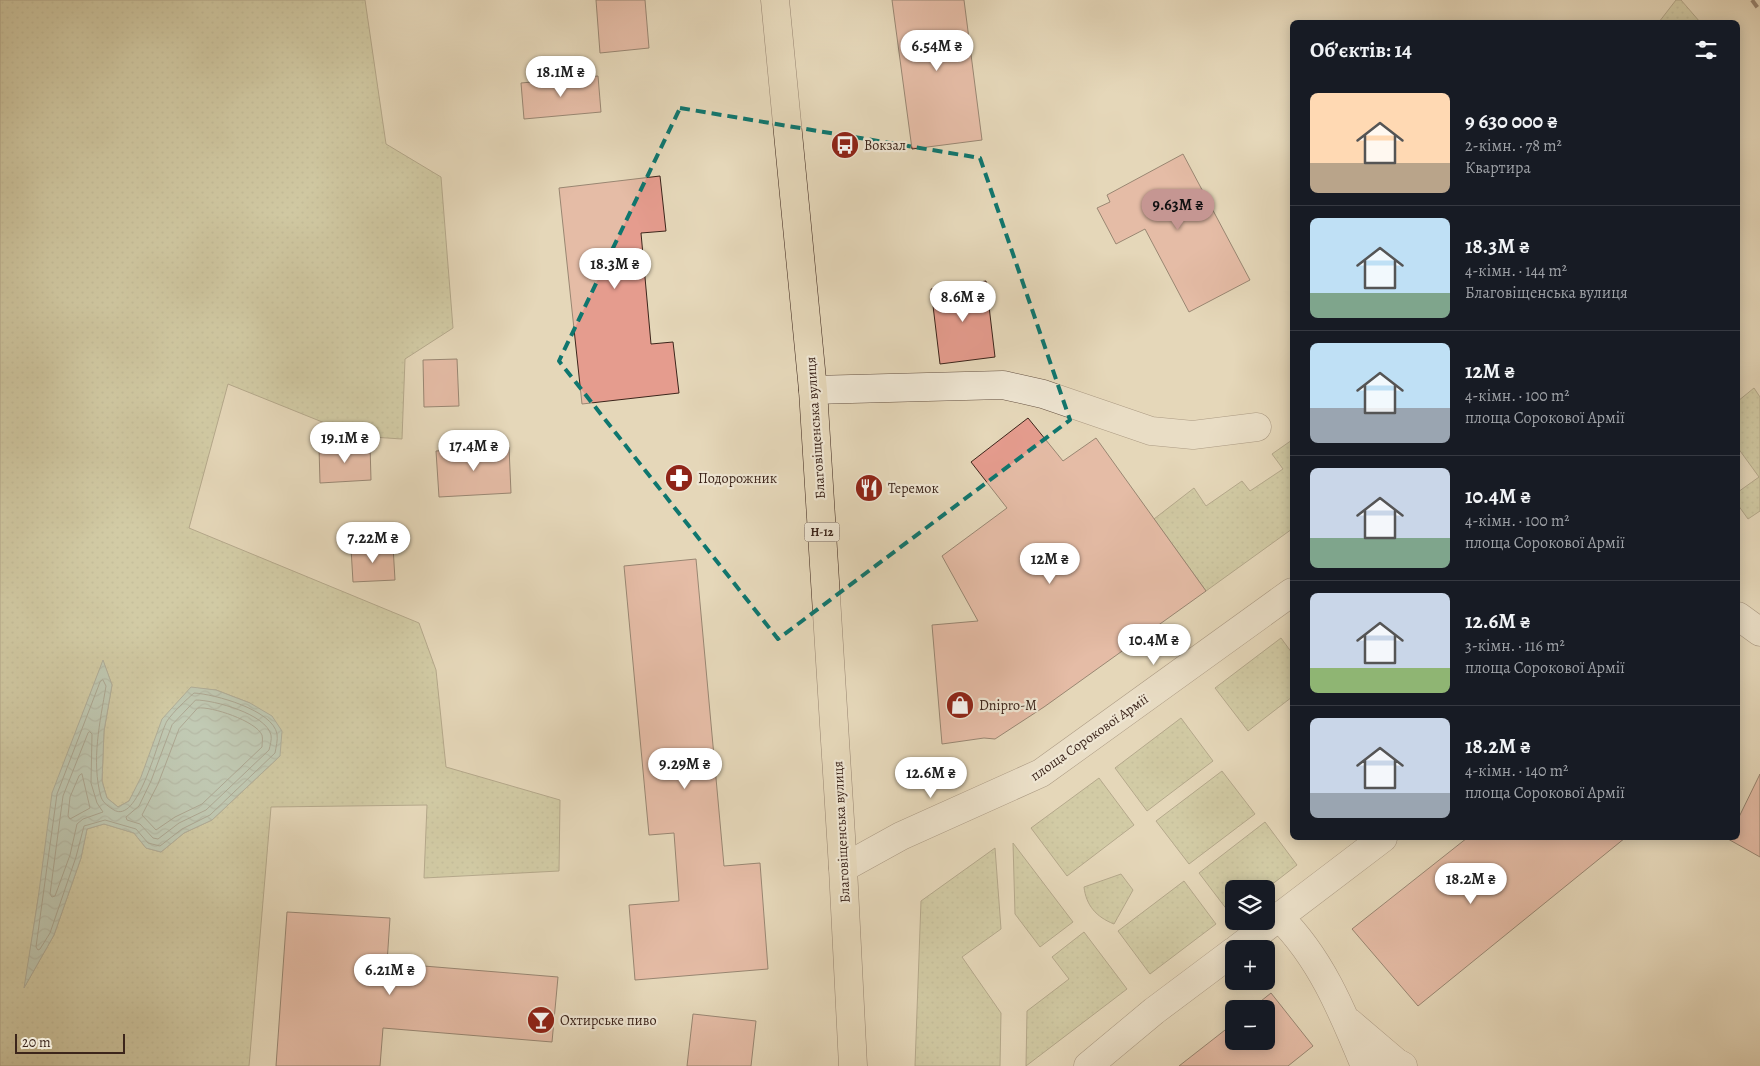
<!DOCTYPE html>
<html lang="uk">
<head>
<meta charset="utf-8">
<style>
	body { margin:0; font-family:Alegreya,serif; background:#20242c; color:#f1f3f6; height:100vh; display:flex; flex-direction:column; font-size:19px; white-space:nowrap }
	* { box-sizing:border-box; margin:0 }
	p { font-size:16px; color:#9ea1a6 }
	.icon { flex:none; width:28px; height:28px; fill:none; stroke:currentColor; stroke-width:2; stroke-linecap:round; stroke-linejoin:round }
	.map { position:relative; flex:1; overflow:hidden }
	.side { position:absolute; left:1290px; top:20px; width:450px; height:820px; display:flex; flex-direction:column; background:#171b24; border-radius:8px; box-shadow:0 2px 12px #0003 }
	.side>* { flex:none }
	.buttons { position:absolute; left:1225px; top:880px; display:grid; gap:10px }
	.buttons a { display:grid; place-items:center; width:50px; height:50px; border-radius:8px; background:#171b24; box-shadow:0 2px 12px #0003; font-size:25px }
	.scale { position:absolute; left:15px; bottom:12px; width:110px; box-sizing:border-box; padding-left:5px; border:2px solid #3c251b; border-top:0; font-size:14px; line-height:18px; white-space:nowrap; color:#3c251b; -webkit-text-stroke:4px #eee5d2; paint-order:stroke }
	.price { position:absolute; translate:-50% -42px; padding:0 11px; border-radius:18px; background:#fff; color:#222; font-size:16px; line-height:32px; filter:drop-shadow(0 1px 2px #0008) }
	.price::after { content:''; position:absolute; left:50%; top:30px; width:15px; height:11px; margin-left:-8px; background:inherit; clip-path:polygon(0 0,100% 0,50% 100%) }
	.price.on { background:#c59692; color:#111 }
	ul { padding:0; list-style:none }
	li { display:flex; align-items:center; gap:15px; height:125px; padding:0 20px }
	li+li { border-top:1px solid #363941 }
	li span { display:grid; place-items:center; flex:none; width:140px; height:100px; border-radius:8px; color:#555 }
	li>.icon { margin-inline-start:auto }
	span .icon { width:60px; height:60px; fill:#fffc; stroke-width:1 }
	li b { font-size:21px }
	h2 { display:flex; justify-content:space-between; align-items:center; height:60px; padding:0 20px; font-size:21px }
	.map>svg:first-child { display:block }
	.grass { fill:url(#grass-dots); stroke:#7b7154; fill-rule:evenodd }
	.water { fill:url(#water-waves); stroke:#727e73 }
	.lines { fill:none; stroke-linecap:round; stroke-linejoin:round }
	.shore { stroke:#697064; stroke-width:1 }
	.building { fill:#e59c8e; stroke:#3c251b }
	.minor-casing { stroke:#665242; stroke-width:29 }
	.major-casing { stroke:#3c251b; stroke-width:29 }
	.minor { stroke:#eee5d2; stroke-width:28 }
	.major { stroke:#e5d7b9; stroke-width:28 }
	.rail { stroke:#3c251b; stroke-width:4; stroke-dasharray:9 9; stroke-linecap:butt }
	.marked { fill:none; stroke:#0f766e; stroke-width:4; stroke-dasharray:10 6; stroke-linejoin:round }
	.labels { text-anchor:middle; stroke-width:4.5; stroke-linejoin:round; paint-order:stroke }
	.shield { fill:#eee5d2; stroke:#715f52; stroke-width:1 }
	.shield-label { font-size:12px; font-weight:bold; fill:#3c251b }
	.poi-label { font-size:14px; fill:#3c251b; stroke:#eee5d2; text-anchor:start }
	.street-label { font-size:14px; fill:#3c251b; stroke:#eee5d2 }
</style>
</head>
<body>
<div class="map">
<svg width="1760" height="1066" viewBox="0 0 1760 1066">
	<defs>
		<pattern id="grass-dots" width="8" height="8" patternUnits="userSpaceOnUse" patternTransform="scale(1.25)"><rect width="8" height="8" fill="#babd8c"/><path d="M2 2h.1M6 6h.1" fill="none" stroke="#a1a278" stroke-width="1.8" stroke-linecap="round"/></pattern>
		<pattern id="water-waves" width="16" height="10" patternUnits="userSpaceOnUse" patternTransform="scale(1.25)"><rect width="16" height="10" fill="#96baae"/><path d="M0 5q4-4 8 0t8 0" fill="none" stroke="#7c978d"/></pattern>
	</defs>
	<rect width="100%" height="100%" fill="#e5d7b9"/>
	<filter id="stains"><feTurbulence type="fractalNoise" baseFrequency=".004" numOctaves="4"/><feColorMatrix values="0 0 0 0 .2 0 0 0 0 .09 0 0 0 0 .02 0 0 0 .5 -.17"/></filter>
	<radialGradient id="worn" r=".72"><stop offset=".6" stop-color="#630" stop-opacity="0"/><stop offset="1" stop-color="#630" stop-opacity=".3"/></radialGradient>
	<path class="grass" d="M0 0H365L386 144 441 177 453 328 405 359 402 439 357 436 228 384 189 528 419 623 436 670 446 767 560 800 559 871 424 878 427 805 271 807 249 1066H0ZM103 661 112 685 104 731 102 781 107 798 118 807 129 801 191 688 216 690 250 703 280 756 212 820 184 833 161 852 146 848 134 833 104 824 87 829 81 858 54 935 25 986 38 899 77 729Z
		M1676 0H1681L1700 22H1659Z
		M1754 388 1760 397V511L1748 519 1738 505V492L1759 477 1738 448V401Z
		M1292 440V529L1206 591 1154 519 1194 488 1206 506 1242 481 1250 491 1283 469 1272 454Z
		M1281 638 1292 653V697L1248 731 1215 688Z
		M1181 718 1213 761 1147 811 1115 768Z
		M1222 771 1255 814 1189 864 1156 821Z
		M1099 778 1134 825 1067 876 1031 828Z
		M1265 822 1297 865 1266 889H1234V913L1231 915 1199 873Z
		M1013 843 1073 922 1040 947 1015 914Z
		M995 848 1001 929 962 957 1001 1013 1000 1066H915L921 901Z
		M1121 874 1133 890 1114 924C1096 917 1086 905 1084 887Z
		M1184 881 1216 924 1150 974 1118 931Z
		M1084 932 1127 989 1026 1066 1027 1011 1069 979 1052 957Z"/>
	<path class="water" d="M103 660 112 685 104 731 102 781 107 798 118 807 129 801 141 777 162 719 191 687 216 690 250 703 272 716 282 731 280 756 212 820 184 833 161 852 146 848 134 833 104 824 87 829 81 858 54 935 24 988 38 899 52 793Z"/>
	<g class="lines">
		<path class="shore" d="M103 680 106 686C100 722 91 761 101 797 103 803 109 807 114 810 139 825 159 734 167 721 174 711 185 701 194 693 214 694 273 710 277 734 278 740 276 747 275 753L210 815 182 829 160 846 148 843 136 829 105 820 84 826 76 857 50 933 40 949 38 950 36 947 57 794 100 682Z
			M196 700C214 700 266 714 271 735 272 739 270 746 269 750L206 810 179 823 158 839 153 838 140 824 127 820 126 817 139 806 151 781 172 725Z
			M198 708C211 706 256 721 262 735 263 739 262 743 262 747L202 804 175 817 156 830 142 815 158 784 179 729Z
			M90 732 92 734 91 783 97 803 103 812 83 819 77 824 70 855 55 896 52 897 50 894 63 796 88 733Z
			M82 774 90 808 70 819 68 816 70 797 79 776Z"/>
	</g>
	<path class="building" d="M596 0H645L649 48 600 53Z
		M892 0H964L982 140 912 149Z
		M598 76 601 112 524 119 521 83Z
		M1183 154 1250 280 1189 312 1145 229 1116 244 1097 208 1110 202 1107 195Z
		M660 176 666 231 641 233 651 344 673 342 679 393 582 404 559 188Z
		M986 281 995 357 940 364 931 289Z
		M457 359 459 406 424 407 423 360Z
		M1028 418 1063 461 1096 438 1206 591 1044 707 995 739 984 738 942 744 932 625 978 621 942 556 1007 508 971 462Z
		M370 445 371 480 320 483 319 447Z
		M509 447 511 493 439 497 436 451Z
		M393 546 395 580 353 582 351 548Z
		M696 559 724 866 760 863 768 969 635 980 629 905 679 901 674 833 649 835 624 566Z
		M1760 774V857L1728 839 1738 838V819Z
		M1467 838H1625L1418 1006 1352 929Z
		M287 912 390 918 387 963 558 977 552 1042 383 1028 380 1066H276Z
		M1271 993 1313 1046 1288 1066H1179L1234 1023V1041H1266V1009H1251Z
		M693 1014 756 1021 751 1066H687Z"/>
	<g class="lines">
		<defs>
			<path id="minor" d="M813 390 1003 385 1043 394 1151 431 1193 435 1257 427
				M1738 616 1760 632
				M843 868 901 836 1041 773 1292 592
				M1279 917C1321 958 1343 1013 1365 1066
				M1237 949 1383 838
				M1349 1022 1396 1062 1403 1066
				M1088 1066 1154 1011 1234 951"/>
			<path id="major" d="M775 0 813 390 843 868 853 1066"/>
		</defs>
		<use href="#minor" class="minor-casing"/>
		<use href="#major" class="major-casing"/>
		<use href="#minor" class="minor"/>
		<use href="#major" class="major"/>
		<path class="rail" d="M1752 0 1760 11"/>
	</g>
	<path d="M0 0H1760V1066H0ZM680 108 980 158 1070 420 778 639 559 361Z" fill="#e5d7b9" fill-opacity=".55" fill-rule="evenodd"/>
	<path class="marked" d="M680 108 980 158 1070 420 778 639 559 361Z"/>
	<defs>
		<symbol id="bus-disc" viewBox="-11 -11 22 22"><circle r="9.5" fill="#8f2418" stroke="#eee5d2"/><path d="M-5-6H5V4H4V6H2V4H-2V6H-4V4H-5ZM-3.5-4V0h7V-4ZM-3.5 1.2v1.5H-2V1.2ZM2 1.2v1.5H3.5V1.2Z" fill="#fff"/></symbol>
		<symbol id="pharmacy-disc" viewBox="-11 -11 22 22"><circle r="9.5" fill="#8f2418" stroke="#eee5d2"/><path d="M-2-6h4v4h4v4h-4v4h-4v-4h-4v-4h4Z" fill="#fff"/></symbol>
		<symbol id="restaurant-disc" viewBox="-11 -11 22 22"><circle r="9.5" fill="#8f2418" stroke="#eee5d2"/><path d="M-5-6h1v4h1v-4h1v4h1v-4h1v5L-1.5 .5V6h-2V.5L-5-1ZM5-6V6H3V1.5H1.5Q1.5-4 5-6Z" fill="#fff"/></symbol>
		<symbol id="shop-disc" viewBox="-11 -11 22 22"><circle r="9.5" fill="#8f2418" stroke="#eee5d2"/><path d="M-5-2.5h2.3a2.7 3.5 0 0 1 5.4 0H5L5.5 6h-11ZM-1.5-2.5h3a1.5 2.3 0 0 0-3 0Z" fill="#fff"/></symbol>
		<symbol id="bar-disc" viewBox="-11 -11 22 22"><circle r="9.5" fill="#8f2418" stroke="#eee5d2"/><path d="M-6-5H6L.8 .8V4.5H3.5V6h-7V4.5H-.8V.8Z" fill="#fff"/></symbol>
	</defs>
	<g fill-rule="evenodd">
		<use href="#bus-disc" x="829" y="129" width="32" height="32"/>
		<use href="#pharmacy-disc" x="663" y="462" width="32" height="32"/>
		<use href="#restaurant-disc" x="853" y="472" width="32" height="32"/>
		<use href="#shop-disc" x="944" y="689" width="32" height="32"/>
		<use href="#bar-disc" x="525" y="1004" width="32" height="32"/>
	</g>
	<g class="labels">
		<rect class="shield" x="804.5" y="522.5" width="35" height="19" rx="4"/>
		<g class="shield-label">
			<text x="822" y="536">Н-12</text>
		</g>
		<g class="poi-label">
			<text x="864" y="150">Вокзал</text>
			<text x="698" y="483">Подорожник</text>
			<text x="888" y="493">Теремок</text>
			<text x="979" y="710">Dnipro-M</text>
			<text x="560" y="1025">Охтирське пиво</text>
		</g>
		<g class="street-label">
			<text transform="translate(815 428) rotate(-94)" y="5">Благовіщенська вулиця</text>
			<text transform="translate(1089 737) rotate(-35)" y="5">площа Сорокової Армії</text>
			<text transform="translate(841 832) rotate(-93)" y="5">Благовіщенська вулиця</text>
		</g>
	</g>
	<rect width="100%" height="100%" filter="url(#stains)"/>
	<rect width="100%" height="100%" fill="url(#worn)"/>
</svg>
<div class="buttons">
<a><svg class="icon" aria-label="layers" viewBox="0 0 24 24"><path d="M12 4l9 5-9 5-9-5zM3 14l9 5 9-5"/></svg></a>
<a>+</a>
<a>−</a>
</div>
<div class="scale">20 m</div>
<b class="price" style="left:937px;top:72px">6.54M ₴</b>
<b class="price" style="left:561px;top:98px">18.1M ₴</b>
<b class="price on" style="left:1178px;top:231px">9.63M ₴</b>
<b class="price" style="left:615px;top:290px">18.3M ₴</b>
<b class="price" style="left:963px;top:323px">8.6M ₴</b>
<b class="price" style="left:345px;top:464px">19.1M ₴</b>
<b class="price" style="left:474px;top:472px">17.4M ₴</b>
<b class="price" style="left:373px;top:564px">7.22M ₴</b>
<b class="price" style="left:1050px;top:585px">12M ₴</b>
<b class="price" style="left:1154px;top:666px">10.4M ₴</b>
<b class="price" style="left:685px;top:790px">9.29M ₴</b>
<b class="price" style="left:931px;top:799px">12.6M ₴</b>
<b class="price" style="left:1471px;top:905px">18.2M ₴</b>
<b class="price" style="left:390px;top:996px">6.21M ₴</b>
<section class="side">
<h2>Об’єктів: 14<svg class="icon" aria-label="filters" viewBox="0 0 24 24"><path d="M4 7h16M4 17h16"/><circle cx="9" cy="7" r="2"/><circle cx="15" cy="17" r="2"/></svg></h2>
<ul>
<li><span style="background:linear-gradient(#ffd9b3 70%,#b9a48a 0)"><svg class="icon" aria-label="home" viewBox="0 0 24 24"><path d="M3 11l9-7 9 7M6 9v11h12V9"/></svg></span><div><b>9 630 000 ₴</b><p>2-кімн. · 78 m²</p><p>Квартира</p></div></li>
<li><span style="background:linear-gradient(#bfe0f5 75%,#7fa58c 0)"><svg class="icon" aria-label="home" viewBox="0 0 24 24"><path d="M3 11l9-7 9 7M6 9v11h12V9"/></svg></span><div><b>18.3M ₴</b><p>4-кімн. · 144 m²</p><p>Благовіщенська вулиця</p></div></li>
<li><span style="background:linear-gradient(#bfe0f5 65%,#9aa5b1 0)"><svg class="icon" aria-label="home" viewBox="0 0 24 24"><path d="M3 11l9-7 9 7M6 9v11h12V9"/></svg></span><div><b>12M ₴</b><p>4-кімн. · 100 m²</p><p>площа Сорокової Армії</p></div></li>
<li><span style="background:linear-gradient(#c9d6e8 70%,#7fa58c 0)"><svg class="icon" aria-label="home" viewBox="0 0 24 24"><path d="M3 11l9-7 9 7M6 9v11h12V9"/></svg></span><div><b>10.4M ₴</b><p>4-кімн. · 100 m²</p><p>площа Сорокової Армії</p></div></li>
<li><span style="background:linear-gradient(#c9d6e8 75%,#8fb573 0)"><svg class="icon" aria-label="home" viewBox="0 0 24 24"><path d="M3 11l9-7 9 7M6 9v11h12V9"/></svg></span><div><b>12.6M ₴</b><p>3-кімн. · 116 m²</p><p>площа Сорокової Армії</p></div></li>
<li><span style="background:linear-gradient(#c9d6e8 75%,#9aa5b1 0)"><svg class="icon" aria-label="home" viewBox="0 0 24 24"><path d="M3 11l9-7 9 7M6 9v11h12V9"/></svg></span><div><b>18.2M ₴</b><p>4-кімн. · 140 m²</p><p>площа Сорокової Армії</p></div></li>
</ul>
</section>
</div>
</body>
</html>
